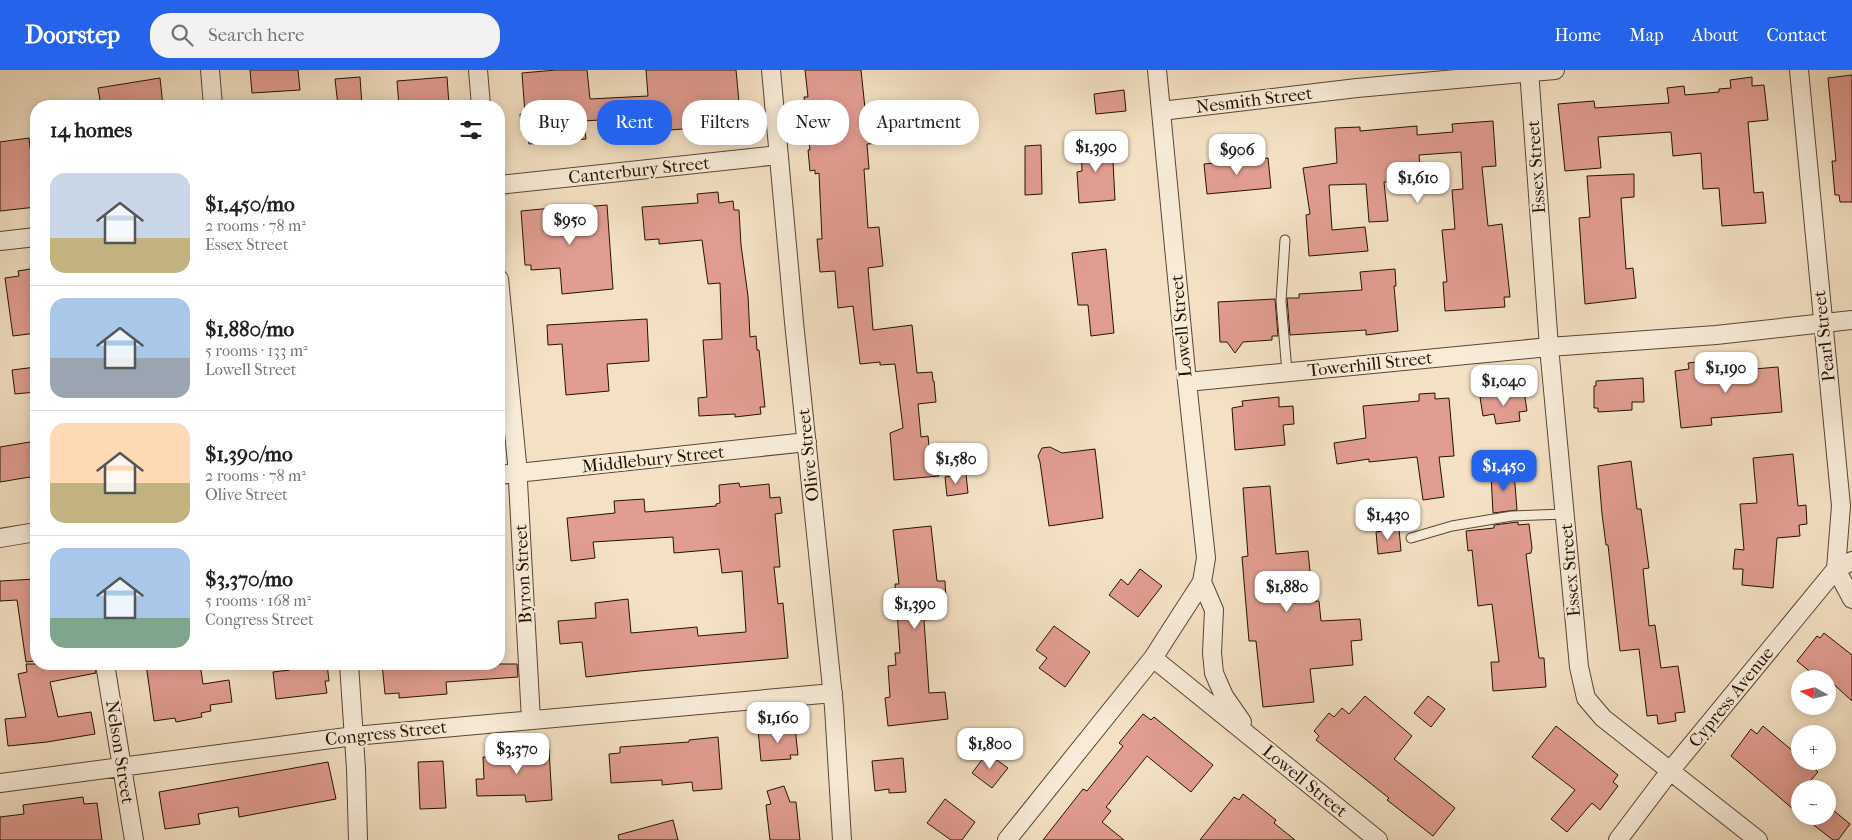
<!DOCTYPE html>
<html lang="en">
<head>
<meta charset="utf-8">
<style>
	body { margin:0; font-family:"IM FELL French Canon",serif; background:#f2f2f2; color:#202124; height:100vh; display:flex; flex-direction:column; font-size:19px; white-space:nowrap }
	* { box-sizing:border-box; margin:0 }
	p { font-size:16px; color:#757577 }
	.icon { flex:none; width:28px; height:28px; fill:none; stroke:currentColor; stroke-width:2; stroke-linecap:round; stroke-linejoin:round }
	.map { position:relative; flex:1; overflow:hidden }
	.drawer { position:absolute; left:30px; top:30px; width:475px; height:570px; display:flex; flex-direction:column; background:#fff; border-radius:20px; box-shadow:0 2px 12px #0003 }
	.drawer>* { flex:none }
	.guide { position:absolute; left:520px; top:30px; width:475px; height:45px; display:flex; gap:10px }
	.needle { width:32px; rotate:278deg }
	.tools { position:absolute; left:1791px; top:600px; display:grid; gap:10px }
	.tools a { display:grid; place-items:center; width:45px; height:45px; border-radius:50%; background:#fff; box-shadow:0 2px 12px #0003; font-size:25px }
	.price { position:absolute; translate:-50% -42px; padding:0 11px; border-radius:10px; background:#fff; color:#222; font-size:16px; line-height:32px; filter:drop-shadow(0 1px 2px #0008) }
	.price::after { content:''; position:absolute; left:50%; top:30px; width:15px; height:11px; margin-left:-8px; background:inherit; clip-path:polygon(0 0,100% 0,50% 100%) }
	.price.current { background:#2563eb; color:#fff }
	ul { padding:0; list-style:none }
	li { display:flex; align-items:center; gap:15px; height:125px; padding:0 20px }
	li+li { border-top:1px solid #e0e0e0 }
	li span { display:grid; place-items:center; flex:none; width:140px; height:100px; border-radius:15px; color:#555 }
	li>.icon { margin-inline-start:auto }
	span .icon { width:60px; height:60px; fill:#fffc; stroke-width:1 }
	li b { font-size:21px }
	h2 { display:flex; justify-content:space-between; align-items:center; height:60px; padding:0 20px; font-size:21px }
	.tag { padding:0 18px; border-radius:20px; background:#fff; box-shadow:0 2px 12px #0003; font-size:18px; line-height:45px }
	.tag.current { background:#2563eb; color:#fff }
	header { display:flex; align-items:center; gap:30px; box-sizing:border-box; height:70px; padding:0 25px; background:#2563eb; color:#fff }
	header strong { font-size:24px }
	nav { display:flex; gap:28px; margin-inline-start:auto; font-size:18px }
	.search { width:350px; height:45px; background:#f2f2f2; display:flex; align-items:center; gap:12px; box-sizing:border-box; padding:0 18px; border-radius:20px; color:#757577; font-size:19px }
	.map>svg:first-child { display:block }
	.building { fill:#e19d91; stroke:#241204 }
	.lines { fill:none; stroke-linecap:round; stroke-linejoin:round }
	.lane-casing { stroke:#584634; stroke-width:11 }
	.street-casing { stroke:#584634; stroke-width:20 }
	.lane { stroke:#f8ecd9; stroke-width:9 }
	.street { stroke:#f8ecd9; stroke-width:18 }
	.labels { text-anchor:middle; stroke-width:4.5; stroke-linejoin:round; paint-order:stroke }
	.street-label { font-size:18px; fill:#241204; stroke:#f8ecd9 }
</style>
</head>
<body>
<header>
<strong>Doorstep</strong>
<div class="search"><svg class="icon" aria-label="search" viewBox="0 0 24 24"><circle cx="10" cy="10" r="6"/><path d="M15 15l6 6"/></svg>Search here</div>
<nav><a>Home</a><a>Map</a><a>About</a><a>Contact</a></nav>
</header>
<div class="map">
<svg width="1852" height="770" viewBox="0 0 1852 770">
	<rect width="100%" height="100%" fill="#f4e1c4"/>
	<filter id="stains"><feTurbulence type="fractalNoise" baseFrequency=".004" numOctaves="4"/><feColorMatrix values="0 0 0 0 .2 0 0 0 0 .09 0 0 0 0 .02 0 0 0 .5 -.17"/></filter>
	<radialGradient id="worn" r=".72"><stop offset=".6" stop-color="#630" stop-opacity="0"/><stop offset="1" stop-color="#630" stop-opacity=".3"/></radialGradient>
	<path class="building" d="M250 0H298L300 20 252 23Z
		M556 0H587L590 29 648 26 646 0H736L740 43 733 44 734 55 632 63 631 48 584 51 586 69 529 74 528 62 522 63 520 44H525L522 3Z
		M805 0H861L866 48 904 46 905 72 867 74 869 99H864L868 158 879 157 883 196 868 198 873 260 912 255 917 303 932 302 933 311H934L936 332 918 334 921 367 928 366 929 376 936 375 939 406 894 410 890 363 903 358 895 294 880 295V292L860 294 853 236 838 238 835 201 820 202 817 169H822L819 103 815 104V100L810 101 808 80H810L804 27H808Z
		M1852 5V132H1840L1839 125H1835L1832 91H1836L1828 8Z
		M360 7 362 36H338L335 9Z
		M447 7 449 35 399 36 397 11Z
		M1752 7V16L1764 15 1768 50 1748 52 1754 123 1763 122 1766 153 1722 156 1719 118 1703 119 1701 83 1673 86 1671 62 1598 67 1601 98 1565 101 1558 34 1594 31 1595 38 1669 33 1667 18 1684 16 1685 25 1719 22V19L1731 18 1730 10Z
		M160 8 163 36H101L98 18Z
		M1124 20 1126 41 1096 44 1094 24Z
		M1493 51 1496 96 1482 97 1488 156 1502 154 1510 227H1504L1505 237 1445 241 1443 212H1447L1442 160 1455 159 1452 120 1463 119 1461 82 1419 85 1421 110 1384 112 1388 151 1369 152 1366 114 1329 115 1332 160 1365 157 1368 181 1309 186 1306 145 1310 144 1303 98 1337 93 1335 58 1360 57V61L1417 56V65L1453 62 1452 54Z
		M29 68 36 125V137L0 141V72Z
		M1112 72 1115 130 1079 133 1077 102 1082 101 1081 74Z
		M1041 75 1042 124 1025 125V76Z
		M1268 88 1271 118 1207 124 1204 94Z
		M1634 104V127L1621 128 1626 199 1633 198 1636 228 1585 234 1579 148 1590 147 1587 106Z
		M718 122 719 133 733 131 734 140H739L741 175 748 226 750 267 756 266 757 280H759L765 337H760L761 344 735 347V344L699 346 698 328 707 327 703 270 722 269 720 213 708 214 702 170 659 174V169L645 170 642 137 698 133 697 124Z
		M607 135 613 219 562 224 560 198 531 200V195H525L521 141 573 136V138Z
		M1106 179 1114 263 1091 266 1088 235H1078L1072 183Z
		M36 198V263L13 266 5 208 19 206 18 201Z
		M1395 199 1396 216H1394L1398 261 1366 265V260L1290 265 1287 228H1299V224L1362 220 1360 202Z
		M1275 229 1278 266H1272V270L1243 272 1235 283 1227 272H1220L1218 232Z
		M647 249 649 291 607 294 609 321 566 325 562 274 548 275 547 255Z
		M1705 291 1706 303 1778 297 1782 342 1711 348 1712 355 1681 358 1675 301 1689 299 1688 293Z
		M36 297V322L15 324 12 300Z
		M1643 308 1644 332H1632V340L1598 342V338H1594V316H1596V311Z
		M1524 321 1527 341 1519 342 1520 351 1496 354 1494 344 1483 346 1480 327Z
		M1435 323V329L1449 328 1454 386 1439 387 1444 427 1423 430 1417 387 1369 392V389L1337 394 1334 373 1366 368 1363 336 1419 331V324Z
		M1279 327V337L1293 336 1294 354 1283 355 1285 375 1235 380 1232 338 1243 336 1242 331Z
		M36 371V406L0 412V377Z
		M1050 377 1062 383 1095 379 1103 448 1049 456 1040 392 1038 386 1042 378Z
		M1793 384 1798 436 1806 435 1807 454 1799 455 1800 466 1777 468 1773 518 1742 515 1743 499H1733L1735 479 1744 480 1740 434 1757 433 1753 388Z
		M1631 391 1637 439H1641L1649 498 1643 499 1649 556 1655 555 1661 598 1678 596 1685 642 1675 643 1676 651 1658 654 1657 645 1647 646 1639 579 1620 581 1608 475H1606L1602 444 1598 396Z
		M1514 402 1517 440 1493 443 1491 404Z
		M966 404 968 423 947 426 945 407Z
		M739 413 740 417 769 414 770 428 780 427 782 443 775 444 780 497H774L778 534 783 533 788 588 639 601 586 607 582 572 560 574 558 551 596 548 595 533 628 529 631 563 697 557 698 566 746 562 742 501 722 503 719 479 674 483 673 467 593 472 595 488 571 491 567 448 615 443 614 431 644 429 645 442 716 436V434L720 433 719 415Z
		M1270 416 1276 484 1308 481 1313 531H1319L1321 551 1360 549 1362 570 1351 571 1353 595 1310 599 1314 632 1263 637 1256 571H1249L1242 487 1248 486 1243 418Z
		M1518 452V455L1529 454 1532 478 1531 483 1526 484 1539 588H1544L1546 617 1493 621 1491 592H1499L1492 534 1478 536 1472 480 1468 481 1466 461 1494 458V455Z
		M931 456 937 511H945L946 531 938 532 939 549 924 550 929 623 945 622 948 649 888 656 885 628 890 627 888 596 896 595 895 583H900L895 514H899L893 460Z
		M1399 459 1401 481 1378 484 1376 462Z
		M1140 499 1162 516 1138 547 1109 525 1121 509 1128 515Z
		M36 509V591L26 592 17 530 0 531V511Z
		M1054 556 1090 582 1065 617 1039 598 1047 588 1036 580Z
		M1824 563 1852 585V631L1828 609H1819L1797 591 1817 566 1820 568Z
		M26 594H95L96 603 50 612 58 647 91 642 95 664 47 672 8 676 5 649 26 647 18 604 27 602Z
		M146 594H200L203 614 229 610 232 632 210 635 211 641 201 643 202 647 176 652 175 648 154 651Z
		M289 594H327L329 611H325L327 623 276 629 273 602 290 600Z
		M382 594H517L518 607 446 612 447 624 399 628V623L385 624Z
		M1365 626 1412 666 1394 689 1455 738 1433 766 1387 730 1389 728 1316 670 1319 666 1314 661 1329 643 1334 647 1342 638 1349 644Z
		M1428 626 1445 639 1431 657 1414 643Z
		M1143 644 1151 650 1154 647 1213 695 1191 722 1147 686 1106 737 1111 741 1102 752 1124 770H1043L1083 719 1087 721 1123 676 1119 673Z
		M1556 656 1618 705 1613 712 1618 716 1600 740 1592 733 1567 762 1551 749 1575 720 1532 687Z
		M1763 656 1800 687V691H1806L1818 702 1804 718 1805 719H1800V745L1731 686 1751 659 1757 664Z
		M795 657 798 685H790L791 689 761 691 758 660Z
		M718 667 722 719 693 721 692 712 662 715V710L611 713 609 684 620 683V677L689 672V670Z
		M549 679 552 730 526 732 525 725 477 726 476 709H484L483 687H492V682Z
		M987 683 1008 698 992 718 972 703Z
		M903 688 906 722 889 723V719L875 721 872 691Z
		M443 691 446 738 420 739 418 692Z
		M328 692 336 729 239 747 238 737 198 744 200 754 165 759 159 722Z
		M784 716 790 732H796L800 770H770L766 735 771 734 767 721Z
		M1243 724 1276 750 1274 753 1295 770H1200L1234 727 1239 730Z
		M83 727 84 734 97 733 102 770H0V747L24 744 23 735Z
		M945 729 975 752 962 770H951L927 753Z
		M1828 736 1850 754 1838 770H1833L1802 746H1828Z
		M673 750 678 770H619L618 765Z"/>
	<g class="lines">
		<defs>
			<path id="lane" d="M1285 170 1281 231 1287 302
				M1411 468 1452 456 1512 446 1564 444"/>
			<path id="street" d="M210 0 213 36
				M478 0 481 36
				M771 0 794 252 834 637 842 770
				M1157 0 1187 312 1206 488 1202 512 1153 588 1378 770
				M1529 0 1549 277 1579 597 1586 628 1603 648 1758 770
				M1799 0 1841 436 1836 499 1852 529
				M1161 41 1357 18 1555 0
				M499 115 779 85
				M0 171 36 167
				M499 209 517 393 531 650
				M1187 312 1549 277 1716 265 1852 250
				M499 405 807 372
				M0 468 36 462
				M1202 512 1214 540 1212 583 1214 603 1224 626 1242 652
				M105 594 134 770
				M349 594 356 699 358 770
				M0 713 354 666 833 623
				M1007 770 1153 588
				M1618 770 1670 701 1836 499 1852 491"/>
		</defs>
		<use href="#lane" class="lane-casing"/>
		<use href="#street" class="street-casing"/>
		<use href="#lane" class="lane"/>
		<use href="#street" class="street"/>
	</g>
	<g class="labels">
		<g class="street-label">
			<text transform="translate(1254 30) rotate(-7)" y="6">Nesmith Street</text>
			<text transform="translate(1536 97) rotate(-94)" y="6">Essex Street</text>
			<text transform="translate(639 100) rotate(-6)" y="6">Canterbury Street</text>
			<text transform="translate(1181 256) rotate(-95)" y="6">Lowell Street</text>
			<text transform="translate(1824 266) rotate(-96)" y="6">Pearl Street</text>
			<text transform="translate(1370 294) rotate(-6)" y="6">Towerhill Street</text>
			<text transform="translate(808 385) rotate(-96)" y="6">Olive Street</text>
			<text transform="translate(653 389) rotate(-6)" y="6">Middlebury Street</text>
			<text transform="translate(1570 500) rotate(-95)" y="6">Essex Street</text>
			<text transform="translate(523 504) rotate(-93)" y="6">Byron Street</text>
			<text transform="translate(1731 627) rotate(-51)" y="6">Cypress Avenue</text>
			<text transform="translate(386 663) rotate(-6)" y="6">Congress Street</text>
			<text transform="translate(120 682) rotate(81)" y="6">Nelson Street</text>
			<text transform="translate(1305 711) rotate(39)" y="6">Lowell Street</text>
		</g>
	</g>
	<rect width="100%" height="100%" filter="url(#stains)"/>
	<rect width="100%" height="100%" fill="url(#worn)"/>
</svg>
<div class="tools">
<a><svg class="needle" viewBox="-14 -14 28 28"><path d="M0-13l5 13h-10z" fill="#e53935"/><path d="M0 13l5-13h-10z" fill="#757577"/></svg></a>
<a>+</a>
<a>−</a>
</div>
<b class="price" style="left:1096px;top:103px">$1,390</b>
<b class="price" style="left:1237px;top:106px">$906</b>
<b class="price" style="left:1418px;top:134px">$1,610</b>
<b class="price" style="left:570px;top:176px">$950</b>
<b class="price" style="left:1726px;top:324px">$1,190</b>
<b class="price" style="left:1504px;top:337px">$1,040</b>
<b class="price" style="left:956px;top:415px">$1,580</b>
<b class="price current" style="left:1504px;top:422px">$1,450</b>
<b class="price" style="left:1388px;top:471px">$1,430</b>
<b class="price" style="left:1287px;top:543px">$1,880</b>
<b class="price" style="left:915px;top:560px">$1,390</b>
<b class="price" style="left:778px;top:674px">$1,160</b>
<b class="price" style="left:990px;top:700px">$1,800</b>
<b class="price" style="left:517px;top:705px">$3,370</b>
<div class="guide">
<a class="tag">Buy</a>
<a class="tag current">Rent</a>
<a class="tag">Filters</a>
<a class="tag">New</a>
<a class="tag">Apartment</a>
</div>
<section class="drawer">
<h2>14 homes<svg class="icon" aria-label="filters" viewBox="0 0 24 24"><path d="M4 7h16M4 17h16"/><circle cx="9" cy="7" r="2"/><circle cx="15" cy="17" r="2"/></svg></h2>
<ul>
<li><span style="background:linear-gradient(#c9d6e8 65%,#c2b280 0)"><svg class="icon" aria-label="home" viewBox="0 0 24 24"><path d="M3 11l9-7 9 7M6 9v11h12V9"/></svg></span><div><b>$1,450/mo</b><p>2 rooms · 78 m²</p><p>Essex Street</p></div></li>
<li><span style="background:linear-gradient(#a9c7e8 60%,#9aa5b1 0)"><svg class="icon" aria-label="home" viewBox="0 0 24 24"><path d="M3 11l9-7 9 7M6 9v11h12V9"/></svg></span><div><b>$1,880/mo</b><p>5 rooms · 133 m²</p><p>Lowell Street</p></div></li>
<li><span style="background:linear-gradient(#ffd9b3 60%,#c2b280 0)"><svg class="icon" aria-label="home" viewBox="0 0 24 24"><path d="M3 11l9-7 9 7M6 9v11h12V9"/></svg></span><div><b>$1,390/mo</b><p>2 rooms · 78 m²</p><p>Olive Street</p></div></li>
<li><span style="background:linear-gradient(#a9c7e8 70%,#7fa58c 0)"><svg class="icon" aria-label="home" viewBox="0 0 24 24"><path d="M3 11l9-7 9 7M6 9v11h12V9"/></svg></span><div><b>$3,370/mo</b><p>5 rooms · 168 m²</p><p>Congress Street</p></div></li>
</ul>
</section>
</div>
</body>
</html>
